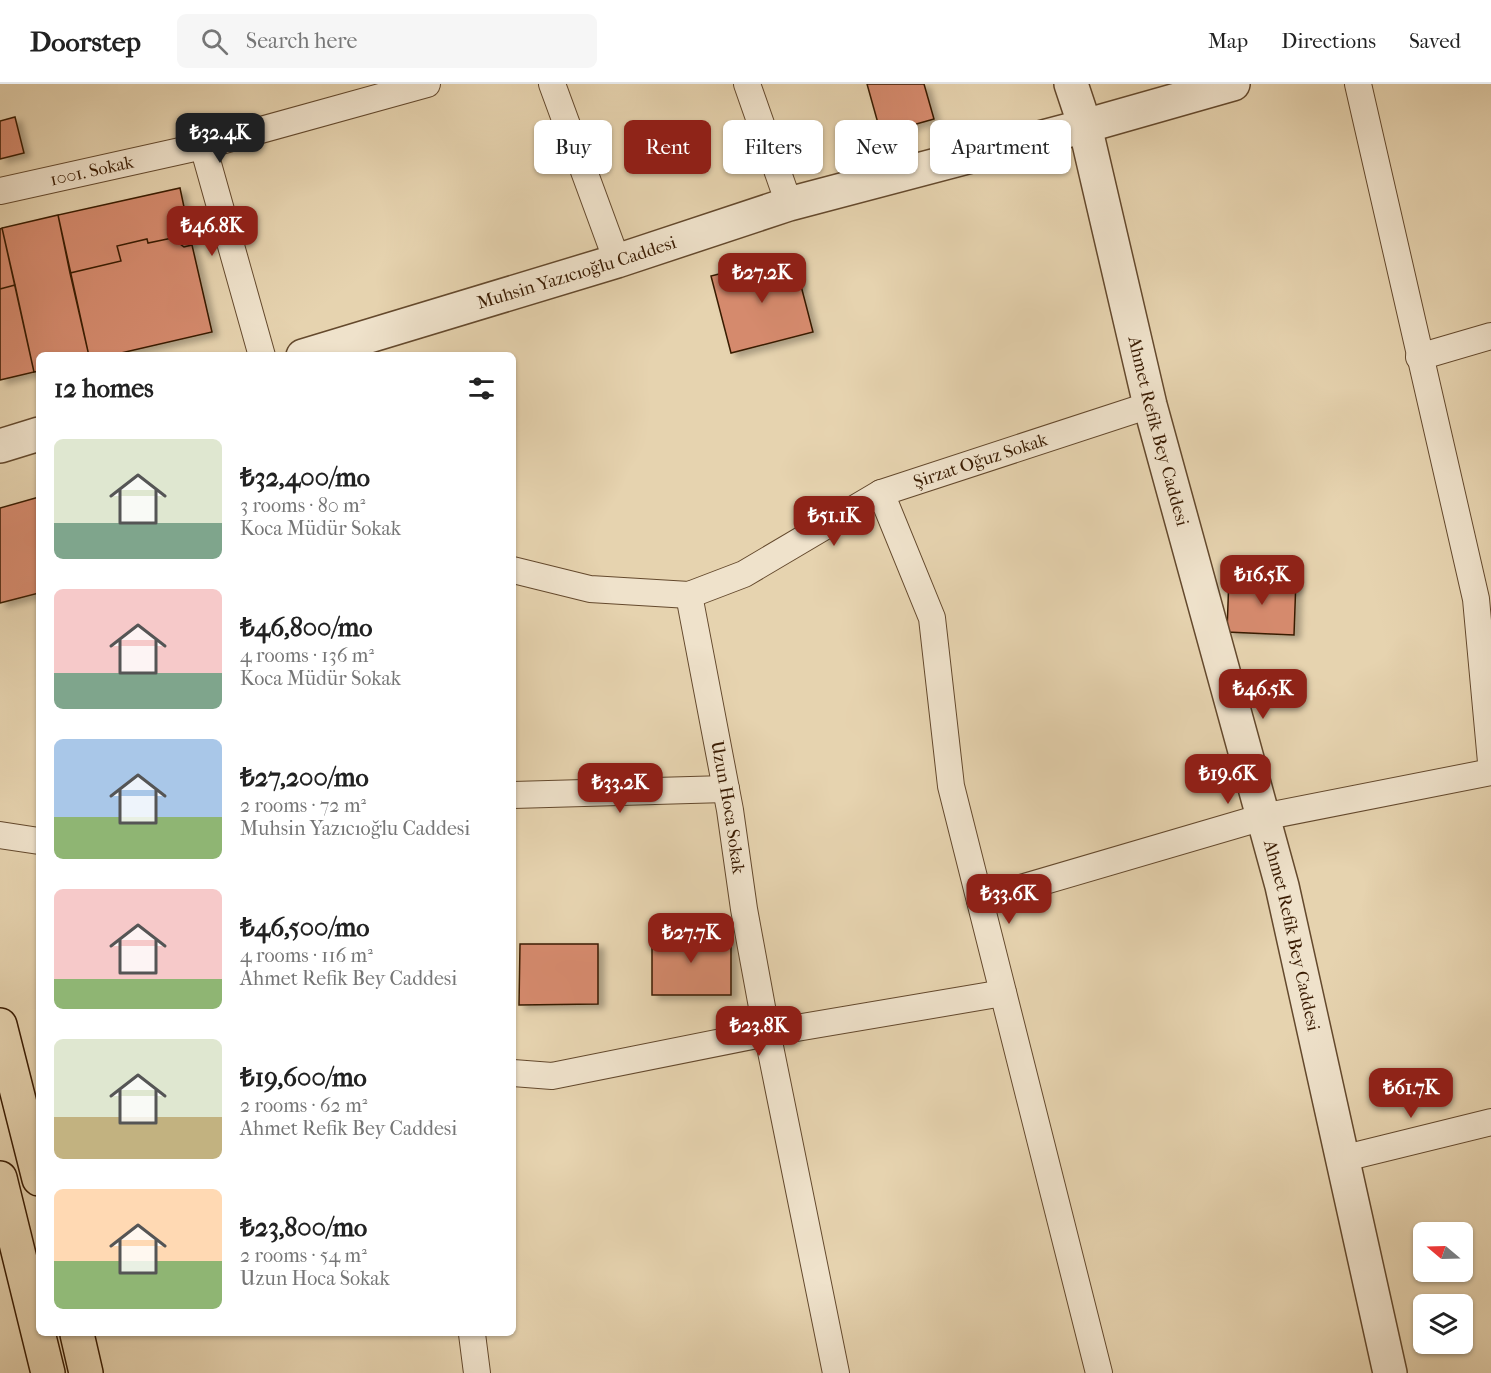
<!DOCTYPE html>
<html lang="en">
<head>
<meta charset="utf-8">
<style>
	body { margin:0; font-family:"IM FELL French Canon",serif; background:#f6f6f6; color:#222; height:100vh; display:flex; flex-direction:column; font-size:22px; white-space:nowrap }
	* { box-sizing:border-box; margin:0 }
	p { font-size:20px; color:#767676 }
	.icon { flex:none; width:33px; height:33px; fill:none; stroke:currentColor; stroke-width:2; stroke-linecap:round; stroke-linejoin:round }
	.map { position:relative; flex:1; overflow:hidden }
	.sheet { position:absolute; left:36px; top:268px; width:480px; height:984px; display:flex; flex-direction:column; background:#fff; border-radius:9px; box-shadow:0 2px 4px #0004 }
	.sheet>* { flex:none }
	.banner { position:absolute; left:534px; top:36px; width:570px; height:54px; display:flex; gap:12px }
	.needle { width:39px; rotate:289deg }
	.controls { position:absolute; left:1413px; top:1138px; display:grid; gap:12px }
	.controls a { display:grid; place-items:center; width:60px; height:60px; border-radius:9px; background:#fff; box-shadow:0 2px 4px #0004; font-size:30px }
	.price { position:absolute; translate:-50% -51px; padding:0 14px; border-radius:12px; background:#8f2418; color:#fff; font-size:20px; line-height:39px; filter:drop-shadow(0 2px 3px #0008) }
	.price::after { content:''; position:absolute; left:50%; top:36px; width:18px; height:14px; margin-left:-9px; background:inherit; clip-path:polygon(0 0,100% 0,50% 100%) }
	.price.active { background:#222; color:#fff }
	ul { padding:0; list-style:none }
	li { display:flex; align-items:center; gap:18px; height:150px; padding:0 18px }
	li span { display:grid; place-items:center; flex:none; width:168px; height:120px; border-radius:9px; color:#555 }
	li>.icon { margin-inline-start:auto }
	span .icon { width:72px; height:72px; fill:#fffc; stroke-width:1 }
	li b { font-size:26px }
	h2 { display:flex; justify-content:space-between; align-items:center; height:72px; padding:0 18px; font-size:26px }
	.tag { padding:0 21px; border-radius:9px; background:#fff; box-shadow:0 2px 4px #0004; font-size:21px; line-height:54px }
	.tag.active { background:#8f2418; color:#fff }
	header { display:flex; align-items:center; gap:36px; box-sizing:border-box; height:84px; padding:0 30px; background:#fff; border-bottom:2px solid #e0e0e0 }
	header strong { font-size:28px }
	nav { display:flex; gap:33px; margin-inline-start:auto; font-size:21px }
	.search { width:420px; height:54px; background:#f6f6f6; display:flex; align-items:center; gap:15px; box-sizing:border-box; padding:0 21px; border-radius:9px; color:#767676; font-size:22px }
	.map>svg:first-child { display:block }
	.building { fill:#d58a6d; stroke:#391b02; stroke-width:1.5; filter:url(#shadow) }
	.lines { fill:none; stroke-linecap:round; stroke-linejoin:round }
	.minor-casing { stroke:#64492d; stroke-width:28 }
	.tertiary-casing { stroke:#64492d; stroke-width:36 }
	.primary-casing { stroke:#391b02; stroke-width:36 }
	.minor { stroke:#efe2cb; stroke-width:26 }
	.tertiary { stroke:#efe2cb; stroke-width:33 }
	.primary { stroke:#e6d3af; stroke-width:33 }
	.labels { text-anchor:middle; stroke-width:4.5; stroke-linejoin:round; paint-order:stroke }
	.street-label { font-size:18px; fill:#391b02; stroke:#efe2cb }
</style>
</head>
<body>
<header>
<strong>Doorstep</strong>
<div class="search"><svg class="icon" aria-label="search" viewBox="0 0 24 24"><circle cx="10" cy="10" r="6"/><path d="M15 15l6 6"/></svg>Search here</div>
<nav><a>Map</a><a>Directions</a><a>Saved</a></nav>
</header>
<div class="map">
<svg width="1491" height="1289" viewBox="0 0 1491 1289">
	<defs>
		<filter id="shadow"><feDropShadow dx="6" dy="4" stdDeviation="3" flood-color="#0004"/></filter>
	</defs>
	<rect width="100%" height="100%" fill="#e6d3af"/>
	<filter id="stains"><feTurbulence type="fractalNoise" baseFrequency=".00333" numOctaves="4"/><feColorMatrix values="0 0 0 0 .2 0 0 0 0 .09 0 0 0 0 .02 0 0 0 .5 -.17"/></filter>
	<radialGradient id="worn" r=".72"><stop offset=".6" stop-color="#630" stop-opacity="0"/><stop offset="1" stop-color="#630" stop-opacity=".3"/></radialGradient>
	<path class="building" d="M867 0H924L934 35 881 50Z
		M15 33 24 69 0 75V37Z
		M180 104 192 161 184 163 172 154 148 159 147 155 117 162 121 177 70 189 58 131Z
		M58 131 89 272H39V287L34 288 2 144Z
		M2 144 15 201 0 205V145Z
		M172 154 184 163 192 161 212 248 108 272H89L70 189 121 177 117 162 147 155 148 159Z
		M793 171 813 248 731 269 711 192Z
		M15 201 34 288 0 296V205Z
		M39 413V509L0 519V424Z
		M1229 492 1296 495 1294 551 1227 548Z
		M652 850H731V911H652Z
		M520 860H598V920L519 921Z"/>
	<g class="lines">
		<defs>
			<g id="minor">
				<path d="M552 0 617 177"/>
				<path d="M747 0 789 120"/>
				<path d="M1358 0 1476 515 1491 678"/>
				<path d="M203 62 262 272"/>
				<path id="s1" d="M0 107 203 62 427 0"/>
				<path d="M1419 273 1491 252"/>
				<path d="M881 409 932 534 951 702 1099 1289"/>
				<path id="s2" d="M513 486 590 505 689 511 744 490 881 409 1150 321"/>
				<path id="s3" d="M689 511 730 726 744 825 762 923 836 1289"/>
				<path d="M513 711 726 705"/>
				<path d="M0 751 39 757"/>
				<path d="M980 816 1263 733 1491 688"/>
				<path d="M513 989 552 992 767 949 1003 909"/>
				<path d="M1341 1075 1491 1038"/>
				<path d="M472 1250 477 1289"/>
			</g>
			<g id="tertiary">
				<path id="s4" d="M1071 0 1085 42 1150 321 1282 802 1390 1289"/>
				<path id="s5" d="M303 272 617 177 789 120 1085 42 1233 0"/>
				<path d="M0 362 39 350"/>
			</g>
			<path id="primary" d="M0 941 39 1095
				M0 1094 48 1289
				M77 1250 86 1289"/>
		</defs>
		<use href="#minor" class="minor-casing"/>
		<use href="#tertiary" class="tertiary-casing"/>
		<use href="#primary" class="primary-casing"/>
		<use href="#minor" class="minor"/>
		<use href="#tertiary" class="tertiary"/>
		<use href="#primary" class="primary"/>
	</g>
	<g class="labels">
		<g class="street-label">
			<text dy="6" stroke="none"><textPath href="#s1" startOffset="94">1001. Sokak</textPath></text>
			<text dy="6" stroke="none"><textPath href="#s5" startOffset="286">Muhsin Yazıcıoğlu Caddesi</textPath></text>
			<text dy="6" stroke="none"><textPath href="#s4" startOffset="358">Ahmet Refik Bey Caddesi</textPath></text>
			<text dy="6" stroke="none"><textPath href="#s2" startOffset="501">Şirzat Oğuz Sokak</textPath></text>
			<text dy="6" stroke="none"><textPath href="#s3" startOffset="216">Uzun Hoca Sokak</textPath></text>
			<text dy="6" stroke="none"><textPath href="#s4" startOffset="880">Ahmet Refik Bey Caddesi</textPath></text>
		</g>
	</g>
	<rect width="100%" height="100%" filter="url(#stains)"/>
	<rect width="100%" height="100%" fill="url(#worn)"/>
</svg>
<div class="controls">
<a><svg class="needle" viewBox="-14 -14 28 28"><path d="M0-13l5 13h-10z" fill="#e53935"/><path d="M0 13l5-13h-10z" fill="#767676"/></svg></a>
<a><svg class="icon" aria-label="layers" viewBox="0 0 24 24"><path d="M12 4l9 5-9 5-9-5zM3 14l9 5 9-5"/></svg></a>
</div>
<b class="price active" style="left:220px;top:80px">₺32.4K</b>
<b class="price" style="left:212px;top:173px">₺46.8K</b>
<b class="price" style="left:762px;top:220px">₺27.2K</b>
<b class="price" style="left:834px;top:463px">₺51.1K</b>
<b class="price" style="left:1262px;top:522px">₺16.5K</b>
<b class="price" style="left:1263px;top:636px">₺46.5K</b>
<b class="price" style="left:1228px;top:721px">₺19.6K</b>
<b class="price" style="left:620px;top:730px">₺33.2K</b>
<b class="price" style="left:1009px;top:841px">₺33.6K</b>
<b class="price" style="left:691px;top:880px">₺27.7K</b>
<b class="price" style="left:759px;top:973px">₺23.8K</b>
<b class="price" style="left:1411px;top:1035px">₺61.7K</b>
<div class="banner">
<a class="tag">Buy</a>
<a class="tag active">Rent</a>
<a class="tag">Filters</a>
<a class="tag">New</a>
<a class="tag">Apartment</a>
</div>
<section class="sheet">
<h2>12 homes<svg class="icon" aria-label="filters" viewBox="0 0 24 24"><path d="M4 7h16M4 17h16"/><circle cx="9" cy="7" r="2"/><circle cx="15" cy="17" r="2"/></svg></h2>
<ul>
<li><span style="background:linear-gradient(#dfe7d0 70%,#7fa58c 0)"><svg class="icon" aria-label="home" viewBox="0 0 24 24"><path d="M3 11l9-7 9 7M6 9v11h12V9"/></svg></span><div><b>₺32,400/mo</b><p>3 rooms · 80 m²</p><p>Koca Müdür Sokak</p></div></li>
<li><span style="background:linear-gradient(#f6c9c9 70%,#7fa58c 0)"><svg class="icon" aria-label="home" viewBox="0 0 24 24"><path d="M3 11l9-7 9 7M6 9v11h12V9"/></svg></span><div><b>₺46,800/mo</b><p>4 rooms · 136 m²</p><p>Koca Müdür Sokak</p></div></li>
<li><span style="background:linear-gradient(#a9c7e8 65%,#8fb573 0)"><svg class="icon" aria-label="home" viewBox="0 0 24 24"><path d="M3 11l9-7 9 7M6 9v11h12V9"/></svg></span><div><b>₺27,200/mo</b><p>2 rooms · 72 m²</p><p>Muhsin Yazıcıoğlu Caddesi</p></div></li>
<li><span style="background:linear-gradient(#f6c9c9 75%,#8fb573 0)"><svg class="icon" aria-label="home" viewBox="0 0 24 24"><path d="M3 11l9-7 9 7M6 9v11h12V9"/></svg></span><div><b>₺46,500/mo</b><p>4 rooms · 116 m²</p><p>Ahmet Refik Bey Caddesi</p></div></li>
<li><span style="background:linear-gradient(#dfe7d0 65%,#c2b280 0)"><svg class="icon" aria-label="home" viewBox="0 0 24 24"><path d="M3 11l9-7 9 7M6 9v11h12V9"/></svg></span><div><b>₺19,600/mo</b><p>2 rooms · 62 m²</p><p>Ahmet Refik Bey Caddesi</p></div></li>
<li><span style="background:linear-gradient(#ffd9b3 60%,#8fb573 0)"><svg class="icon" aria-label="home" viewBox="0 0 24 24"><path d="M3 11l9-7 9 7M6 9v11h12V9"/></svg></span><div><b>₺23,800/mo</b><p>2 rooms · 54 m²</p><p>Uzun Hoca Sokak</p></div></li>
</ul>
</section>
</div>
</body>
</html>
